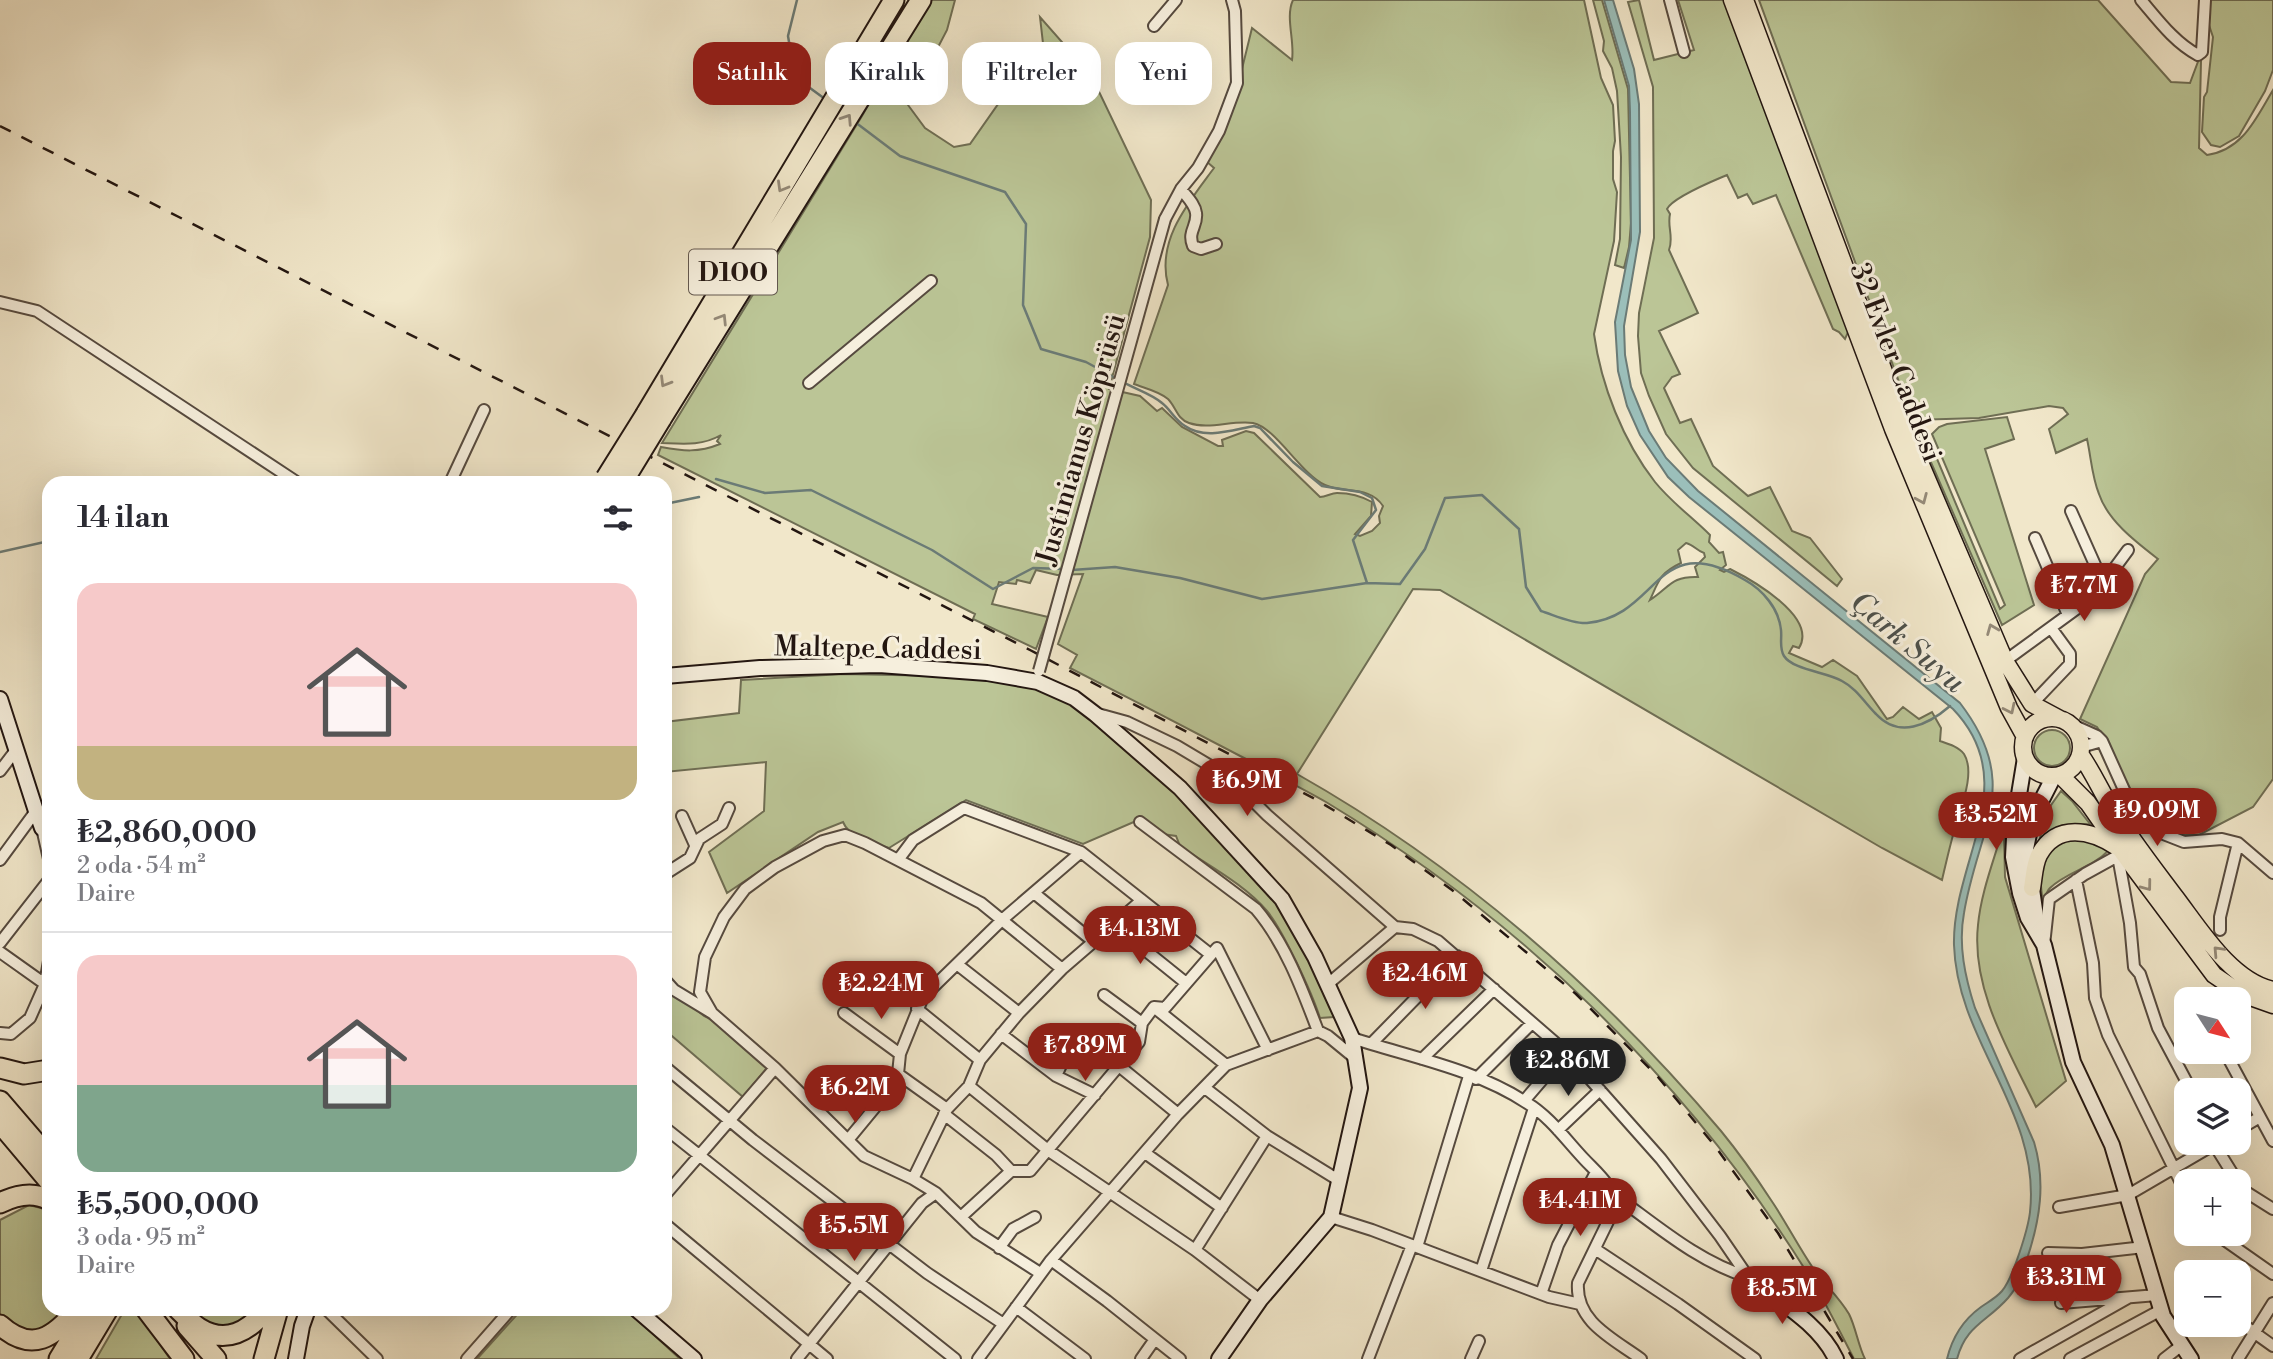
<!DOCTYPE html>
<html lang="tr">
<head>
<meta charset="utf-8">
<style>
	body { margin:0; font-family:"Libre Bodoni",serif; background:#f7f7f7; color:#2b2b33; height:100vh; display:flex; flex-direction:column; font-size:26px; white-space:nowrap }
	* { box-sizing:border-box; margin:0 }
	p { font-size:23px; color:#7c7c81 }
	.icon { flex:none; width:38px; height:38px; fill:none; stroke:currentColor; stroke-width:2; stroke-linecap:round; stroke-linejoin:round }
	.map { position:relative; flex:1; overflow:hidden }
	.drawer { position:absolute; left:42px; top:476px; width:630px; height:840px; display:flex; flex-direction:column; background:#fff; border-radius:21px; box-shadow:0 7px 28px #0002 }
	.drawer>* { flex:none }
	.hud { position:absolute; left:693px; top:42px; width:665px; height:63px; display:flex; gap:14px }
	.needle { width:46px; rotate:126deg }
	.controls { position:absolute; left:2174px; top:987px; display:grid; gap:14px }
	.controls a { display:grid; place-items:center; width:77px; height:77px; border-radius:14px; background:#fff; box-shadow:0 7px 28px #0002; font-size:35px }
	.price { position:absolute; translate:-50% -60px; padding:0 16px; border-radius:24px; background:#8f2418; color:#fff; font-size:23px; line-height:46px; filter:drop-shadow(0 2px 4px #0008) }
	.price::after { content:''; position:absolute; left:50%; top:42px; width:21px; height:16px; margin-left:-10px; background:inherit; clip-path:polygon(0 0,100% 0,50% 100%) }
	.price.selected { background:#222; color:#fff }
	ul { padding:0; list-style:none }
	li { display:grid; align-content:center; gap:14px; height:371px; padding:0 35px }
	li+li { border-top:2px solid #e1e1e2 }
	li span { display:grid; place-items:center; height:217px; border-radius:21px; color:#555 }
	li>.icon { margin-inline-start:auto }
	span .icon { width:126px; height:126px; fill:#fffc; stroke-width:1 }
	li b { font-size:30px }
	h2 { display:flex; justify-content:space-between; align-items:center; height:84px; padding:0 35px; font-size:30px }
	.pill { padding:0 24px; border-radius:21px; background:#fff; box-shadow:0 7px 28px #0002; font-size:24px; line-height:63px }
	.pill.selected { background:#8f2418; color:#fff }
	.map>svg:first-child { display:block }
	.green { fill:#bbc596; stroke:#6f6e54; stroke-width:2; fill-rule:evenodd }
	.water { fill:#9bbfba; stroke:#6b7b76; stroke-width:2 }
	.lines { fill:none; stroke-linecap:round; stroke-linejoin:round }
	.stream { stroke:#6b7b76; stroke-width:2.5 }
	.street-casing { stroke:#564a3f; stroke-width:14 }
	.secondary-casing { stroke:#231611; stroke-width:18 }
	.primary-casing { stroke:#231611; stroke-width:19 }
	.highway-casing { stroke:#231611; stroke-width:23 }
	.street { stroke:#f6efdd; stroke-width:10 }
	.secondary { stroke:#f6efdd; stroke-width:14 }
	.primary { stroke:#f1e7ca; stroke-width:16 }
	.highway { stroke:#f1e7ca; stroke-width:19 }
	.rail { stroke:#231611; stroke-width:2.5; stroke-dasharray:12 12; stroke-linecap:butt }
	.street-bridge-casing { stroke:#564a3f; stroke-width:14; stroke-linecap:butt }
	.highway-bridge-casing { stroke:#231611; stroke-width:23; stroke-linecap:butt }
	.street-bridge { stroke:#f6efdd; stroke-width:10 }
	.highway-bridge { stroke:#f1e7ca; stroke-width:19 }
	.oneway { stroke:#948977 }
	.labels { text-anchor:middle; stroke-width:6; stroke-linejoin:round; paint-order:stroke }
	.shield { fill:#f6efdd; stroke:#62574e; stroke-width:2 }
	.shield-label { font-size:26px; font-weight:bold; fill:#231611 }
	.street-label { font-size:28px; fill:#231611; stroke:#f6efdd }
	.water-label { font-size:30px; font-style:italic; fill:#4d514c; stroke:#f6efdd }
</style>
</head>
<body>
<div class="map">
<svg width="2273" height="1359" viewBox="0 0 2273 1359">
	<rect width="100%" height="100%" fill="#f1e7ca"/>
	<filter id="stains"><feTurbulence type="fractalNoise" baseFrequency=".00286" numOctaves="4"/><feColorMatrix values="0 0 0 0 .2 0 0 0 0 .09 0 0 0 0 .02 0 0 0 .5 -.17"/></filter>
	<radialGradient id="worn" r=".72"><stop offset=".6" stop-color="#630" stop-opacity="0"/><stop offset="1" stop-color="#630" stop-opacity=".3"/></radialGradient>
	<path class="green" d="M928 0H955L947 30 908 105 925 128 954 147 970 144 1015 80 1044 52 1040 17 1091 75 1151 200 1150 237 1109 389 1140 396 1157 411 1162 408 1182 427 1218 446H1223L1222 440 1246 431 1254 433 1320 497C1326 497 1331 493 1337 493 1350 493 1363 497 1372 502L1371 516 1355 534 1360 536 1372 531 1380 523 1379 516 1383 506C1369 485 1344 494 1325 485 1301 474 1275 427 1253 423 1232 420 1209 430 1189 423 1177 419 1176 407 1168 399 1159 391 1144 388 1134 384L1168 285C1156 240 1189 202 1214 168L1206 161 1240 77 1252 28 1292 60C1295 41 1285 17 1293 0H1584L1601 78 1613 105 1615 141 1613 151V179L1617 192 1614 241 1594 334C1601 385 1623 441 1655 482 1671 502 1692 517 1710 535L1709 542 1719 553 1723 552 1726 565 1720 570 1724 572 1730 569C1752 580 1818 617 1799 648L1793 646 1789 653 1822 667 1833 660 1857 676 1887 719 1893 717 1903 707 1919 719 1932 712 1941 728 1940 741C1949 744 1959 747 1964 754 1976 773 1960 809 1955 828 1950 845 1946 863 1942 880L1882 848 1440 590 1413 589 1297 774C1458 865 1602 990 1721 1131 1739 1153 1756 1177 1771 1200 1786 1222 1798 1246 1813 1268 1824 1284 1839 1297 1849 1314 1856 1328 1858 1345 1865 1359H1854C1840 1332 1827 1305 1811 1279 1690 1083 1523 921 1326 802 1300 787 1273 774 1246 759 1187 728 1129 698 1070 668L1077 655 1058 644 1083 574 1057 575 1036 570 1030 583 1017 580 1016 584 999 582 992 604 1048 617 1036 649 973 619 975 614 658 455 661 447C683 451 698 453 720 444L717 441 721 435C702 446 684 444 662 443L862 116ZM1686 543C1694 545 1697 551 1704 553L1705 557 1695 567 1698 577C1671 576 1670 587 1650 600 1659 580 1660 573 1681 563L1678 550Z
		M1593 0H1602L1628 89 1631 223 1629 247 1624 268 1615 265 1620 239 1621 157 1617 91 1612 68 1603 51 1604 41Z
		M1639 0 1654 60 1694 50 1678 0H1726L1849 330 1845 339 1839 332 1833 329 1776 195 1753 204 1747 194 1738 198 1727 175C1713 181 1673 197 1667 209L1670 214C1667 227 1674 237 1669 250L1698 313 1659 331 1680 374 1672 377 1664 388 1680 423 1691 419 1713 466 1748 496 1770 487 1792 531 1810 538 1842 579 1837 586 1693 468 1666 434 1649 396 1641 373 1638 336 1639 313 1654 238 1653 87 1628 2Z
		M1759 0H2098L2171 82 2190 83 2199 59 2201 61 2199 148 2207 155C2243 150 2256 118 2273 90V779L2253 807 2199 835H2181L2154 822 2126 783 2110 747 2097 727 2080 719 2145 574 2158 559C2136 542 2108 521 2099 494 2092 477 2091 457 2087 439L2056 453 2049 429 2068 414 2063 408 2049 406 1979 418 1913 420Z
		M2207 0H2273V70L2265 91 2239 136 2220 147 2211 145 2202 132 2204 97 2207 92 2213 37 2205 13Z
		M2007 417 2014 439 1985 449 2034 605 2002 625 1916 428 1919 426 1927 435 2000 609 2005 605 1932 434 1939 427 1947 424Z
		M843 674 991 677 1056 694 1092 716 1143 758 1279 903 1322 983 1334 1017 1320 1018C1312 993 1283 930 1267 911 1244 884 1209 866 1180 846L1176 836 1162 834 1143 818 1083 844 966 800 889 848C873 843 850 839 843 822L818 832 727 893 709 852 764 811 766 762 665 772V722L739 713 741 680Z
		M2034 748a18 18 0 1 1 36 0a18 18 0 1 1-36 0Z
		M2061 791 2072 801 2090 824 2065 825 2039 841 2049 808Z
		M2002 832 2004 835 2005 877 2066 1081 2036 1107C2009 1051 1971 989 1978 925 1981 893 1993 863 2002 832Z
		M2082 835 2108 851C2092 868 2066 872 2050 888 2046 892 2045 898 2043 903 2037 861 2039 848 2082 835Z
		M665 979 683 999 704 1016 722 1025 767 1068 743 1097 665 1030Z
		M29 1205 49 1210V1309H70L43 1330 31 1334 0 1316V1220Z
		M125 1309H136L170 1359H96Z
		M187 1309H256L234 1326C211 1325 205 1324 187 1309Z
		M522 1309H626L680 1359H477Z"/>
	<path class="water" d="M1604 0H1613L1634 69 1639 104 1640 232 1624 326 1625 355 1631 387 1649 431 1666 458 1698 491 1960 703C2023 785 1978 827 1964 913 1958 945 1965 977 1975 1008L2034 1142C2046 1182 2040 1220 2027 1259 2022 1273 2018 1287 2008 1298 1987 1322 1966 1325 1957 1359H1947C1952 1338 1963 1320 1981 1307 1988 1302 1996 1298 2002 1291 2013 1278 2028 1229 2030 1212 2041 1111 1957 1043 1954 945 1952 861 2024 783 1953 709L1689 497 1668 477 1640 435 1627 406 1618 371 1615 322 1631 240 1630 112 1629 86Z"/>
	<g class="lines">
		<path class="stream" d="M797 0 788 36 795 77 825 99
			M855 122 900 156 1005 192 1026 224 1023 305 1041 349 1086 362 1117 379
			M1123 382C1135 389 1152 394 1162 403 1170 409 1175 420 1185 426 1205 440 1232 430 1254 426L1260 428 1293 462 1322 486 1360 492 1372 498 1376 510 1353 540 1367 583
			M716 479 765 493 811 490 932 550 993 589 1033 568 1065 569
			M665 504 699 497
			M0 552 49 541
			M1072 570 1115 567 1180 578 1262 599 1367 583 1400 584 1425 549 1445 498 1482 495 1519 529 1526 587 1541 611C1554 615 1573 624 1587 623 1661 616 1654 527 1745 580 1763 590 1779 609 1781 630 1782 639 1779 648 1784 656 1793 670 1827 672 1842 681 1857 689 1864 702 1876 714 1899 739 1928 725 1950 706"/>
		<defs>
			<path id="street" d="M1670 0 1684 52
				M2141 0C2158 20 2175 43 2198 55L2202 52 2205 0
				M1154 26 1176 0
				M1181 189C1186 196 1195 204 1196 213 1198 226 1187 231 1193 246L1201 249 1216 244
				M1165 219 1181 189 1198 168 1219 131 1237 83 1235 11 1232 0
				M0 302 37 311 298 483
				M809 383 931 281
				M450 483 484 410
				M2071 511 2104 585
				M2035 538 2068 615
				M2005 661 2094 596 2128 550
				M2032 704 2070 664V654L2051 628
				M1098 714 1127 722 1177 746 1229 777 1267 815 1395 927
				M2068 723 2097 736 2102 741
				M2081 747 2102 741 2125 792 2161 833 2184 842 2222 839 2238 843 2273 873
				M0 771 16 750
				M682 816 695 845
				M1140 822 1256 909C1285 943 1302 989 1318 1031
				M42 828 49 859
				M2118 856 2130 923 2134 967 2140 974 2158 1028 2191 1090
				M0 860 36 811
				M898 860 913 840 964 808 1081 852
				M665 874 690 858 699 839 722 824 729 808
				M2076 880 2093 963 2095 998 2108 1035 2186 1193
				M1034 893 1094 942
				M1114 925 1186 983
				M2220 930V917L2238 843
				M0 943 49 880
				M2044 945 2049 899 2085 874 2123 853
				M0 952 45 984
				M958 965 1019 1013
				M665 980 674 990 712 1013 775 1068 864 1156 913 1179 936 1193 976 1232 1040 1273
				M1328 984 1395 927 1413 929 1438 941 1566 1052 1661 1159 1720 1236 1748 1277
				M1104 995 1142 1023
				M1155 1008 1226 1065
				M917 1009 980 1060
				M712 1013 700 992 705 957 724 917 745 889 775 867 823 841 845 835 865 843 981 903 1062 969
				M844 1013 900 1054
				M0 1033 11 1034 30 1018 45 984 49 961
				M1001 1034 1056 1076 1095 1095
				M1352 1038C1410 1057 1476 1069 1527 1103 1550 1117 1566 1140 1584 1159 1598 1174 1614 1186 1615 1207L1578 1283C1575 1322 1614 1339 1641 1359
				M1371 1044 1457 956
				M2225 1052 2273 1141
				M1422 1059 1494 989
				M1119 1066 1178 1114
				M665 1067 753 1140 927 1273 1002 1323
				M898 1074 947 1109
				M1056 1076 1077 1030
				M1476 1079 1532 1023
				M969 1086 1049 1151 1195 1250 1260 1300
				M1205 1088 1267 1136 1340 1181
				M1524 1101 1566 1052
				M944 1114 996 1155 1011 1171
				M665 1128 955 1359
				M1558 1130 1600 1090
				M2238 1130 2260 1117
				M848 1140 876 1106 898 1074 900 1054 923 997 1003 919 1081 852 1210 954
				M2214 1144 2237 1181
				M1145 1153 1222 1208
				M913 1179 947 1109 969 1086 980 1060 1019 1013 1062 969 1142 900
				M2238 1183 2246 1192 2273 1209
				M665 1195 775 1068
				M1614 1195C1656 1225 1698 1262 1748 1277
				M2059 1207 2128 1195 2217 1143
				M962 1216 1011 1171H1030L1139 1042 1142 1023 1154 1007 1165 1008 1217 948 1268 1050
				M1331 1217 1372 1230 1549 1297 1580 1304
				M665 1224 827 1359
				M2216 1234 2273 1274
				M1417 1247 1469 1076
				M999 1248 1013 1229 1035 1217
				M1595 1249 1678 1304 1755 1359
				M1195 1250 1267 1136
				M2048 1253 2082 1254 2144 1247
				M1051 1260 1107 1301 1180 1359
				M1481 1271 1534 1108
				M1541 1294 1558 1245 1596 1172
				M2061 1303 2157 1295
				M1016 1307 1085 1359
				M326 1309 377 1359
				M2238 1321 2273 1346
				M467 1359 511 1309
				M797 1359 922 1203 936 1193
				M978 1359 1051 1260 1178 1114 1226 1065 1318 1031 1328 1036 1356 1059
				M1141 1359 1155 1339
				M1368 1359 1412 1245
				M1471 1359 1479 1341
				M2020 1359 2128 1298
				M2070 1359 2161 1310
				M2164 1359 2182 1345
				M2238 1359 2273 1303"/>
			<path id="secondary" d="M665 676 760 668 879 665 987 673 1038 682 1074 698 1095 714 1180 788 1282 899 1315 957 1352 1038 1360 1088 1331 1217 1260 1300 1219 1359
				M0 699 36 811 42 828 49 829
				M2025 758 2015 819 2013 857 2020 893 2028 918 2044 945 2073 1062 2112 1145 2163 1316 2191 1359
				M2037 923 2026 849 2032 819 2054 776
				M1748 1277C1778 1301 1819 1323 1836 1359
				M636 1309 694 1359
				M296 1359 302 1326 308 1309"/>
			<path id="primary" d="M1732 0 1893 429 2009 708 2025 737
				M1745 0 1904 425 2005 661 2032 704 2060 719
				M2023 747a29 29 0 1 1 58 0a29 29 0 1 1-58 0Z
				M2080 754C2093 772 2101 792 2113 810 2131 839 2152 866 2173 894 2198 926 2230 981 2273 990
				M2060 775 2088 803 2123 853 2214 975 2242 994 2273 1005
				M2032 888C2034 877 2034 865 2039 855 2057 822 2091 830 2117 847"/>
			<path id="highway" d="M646 414 894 0
				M661 419 921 0
				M0 1068 24 1074 49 1070
				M0 1101 49 1158
				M0 1123 49 1181
				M0 1203C16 1195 33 1191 49 1200
				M146 1309 184 1359
				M178 1309C184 1315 191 1323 199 1328 226 1345 249 1331 267 1309
				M0 1325C32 1354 54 1337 78 1309
				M187 1326 216 1359
				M59 1359 87 1313
				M78 1359 108 1309
				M264 1359 278 1309"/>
		</defs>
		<use href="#street" class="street-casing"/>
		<use href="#secondary" class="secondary-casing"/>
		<use href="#primary" class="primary-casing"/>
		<use href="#highway" class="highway-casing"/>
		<use href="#street" class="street"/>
		<use href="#secondary" class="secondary"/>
		<use href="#primary" class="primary"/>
		<use href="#highway" class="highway"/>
		<path class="rail" d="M0 126 1030 650 1315 799 1391 845 1452 890 1576 994 1658 1077 1715 1146 1778 1233 1853 1359"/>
		<defs>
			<path id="street-bridge" d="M1039 671 1165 219"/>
			<path id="highway-bridge" d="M606 478 646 414
				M622 483 661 419"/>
		</defs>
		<use href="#street-bridge" class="street-bridge-casing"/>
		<use href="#highway-bridge" class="highway-bridge-casing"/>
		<use href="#street-bridge" class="street-bridge"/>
		<use href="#highway-bridge" class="highway-bridge"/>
	</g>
	<defs><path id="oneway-chevron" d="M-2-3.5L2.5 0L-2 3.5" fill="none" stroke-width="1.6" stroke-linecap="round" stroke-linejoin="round" transform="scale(1.75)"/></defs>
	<g class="oneway">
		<use href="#oneway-chevron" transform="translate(847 119) rotate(-57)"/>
		<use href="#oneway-chevron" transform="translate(782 187) rotate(120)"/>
		<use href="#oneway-chevron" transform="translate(722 319) rotate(-58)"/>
		<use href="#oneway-chevron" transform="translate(665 382) rotate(121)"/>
		<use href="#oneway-chevron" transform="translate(1922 499) rotate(67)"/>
		<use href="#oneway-chevron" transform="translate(1992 629) rotate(-112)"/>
		<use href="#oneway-chevron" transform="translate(2010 709) rotate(64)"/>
		<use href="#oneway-chevron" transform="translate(2147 886) rotate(53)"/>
		<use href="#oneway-chevron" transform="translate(2218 951) rotate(-133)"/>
	</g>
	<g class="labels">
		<rect class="shield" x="689" y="249.5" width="88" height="45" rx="5"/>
		<g class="shield-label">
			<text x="733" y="281">D100</text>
		</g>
		<g class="street-label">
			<text transform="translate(1897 362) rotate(69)" y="10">32 Evler Caddesi</text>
			<text transform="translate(1080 439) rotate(-74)" y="10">Justinianus Köprüsü</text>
			<text transform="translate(878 647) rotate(1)" y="10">Maltepe Caddesi</text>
		</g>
		<g class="water-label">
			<text transform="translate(1908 642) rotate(40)" y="10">Çark Suyu</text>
		</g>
	</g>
	<rect width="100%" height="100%" filter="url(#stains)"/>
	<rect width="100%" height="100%" fill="url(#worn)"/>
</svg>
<div class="controls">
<a><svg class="needle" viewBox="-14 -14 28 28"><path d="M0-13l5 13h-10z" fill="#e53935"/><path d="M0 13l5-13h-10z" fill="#7c7c81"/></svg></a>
<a><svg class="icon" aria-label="layers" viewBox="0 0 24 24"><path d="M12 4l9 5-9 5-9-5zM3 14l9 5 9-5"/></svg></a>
<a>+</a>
<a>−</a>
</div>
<b class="price" style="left:2084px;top:623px">₺7.7M</b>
<b class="price" style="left:1247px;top:818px">₺6.9M</b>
<b class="price" style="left:2157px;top:848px">₺9.09M</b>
<b class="price" style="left:1996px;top:852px">₺3.52M</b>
<b class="price" style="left:1140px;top:966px">₺4.13M</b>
<b class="price" style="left:1425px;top:1011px">₺2.46M</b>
<b class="price" style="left:881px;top:1021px">₺2.24M</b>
<b class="price" style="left:1085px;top:1083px">₺7.89M</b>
<b class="price selected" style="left:1568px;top:1098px">₺2.86M</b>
<b class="price" style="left:855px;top:1125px">₺6.2M</b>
<b class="price" style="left:1580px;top:1238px">₺4.41M</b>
<b class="price" style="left:854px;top:1263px">₺5.5M</b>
<b class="price" style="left:2066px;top:1315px">₺3.31M</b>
<b class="price" style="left:1782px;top:1326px">₺8.5M</b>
<div class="hud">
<a class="pill selected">Satılık</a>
<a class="pill">Kiralık</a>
<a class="pill">Filtreler</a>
<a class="pill">Yeni</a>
</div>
<section class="drawer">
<h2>14 ilan<svg class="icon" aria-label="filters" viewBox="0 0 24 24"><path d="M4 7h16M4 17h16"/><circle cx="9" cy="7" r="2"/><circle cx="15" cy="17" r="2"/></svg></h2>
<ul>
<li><span style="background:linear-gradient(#f6c9c9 75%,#c2b280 0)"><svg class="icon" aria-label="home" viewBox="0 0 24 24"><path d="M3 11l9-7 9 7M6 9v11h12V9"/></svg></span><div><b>₺2,860,000</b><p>2 oda · 54 m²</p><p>Daire</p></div></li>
<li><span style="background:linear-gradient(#f6c9c9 60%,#7fa58c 0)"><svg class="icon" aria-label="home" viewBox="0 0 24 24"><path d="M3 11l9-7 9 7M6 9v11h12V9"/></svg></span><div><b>₺5,500,000</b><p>3 oda · 95 m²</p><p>Daire</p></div></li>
</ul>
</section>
</div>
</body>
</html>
